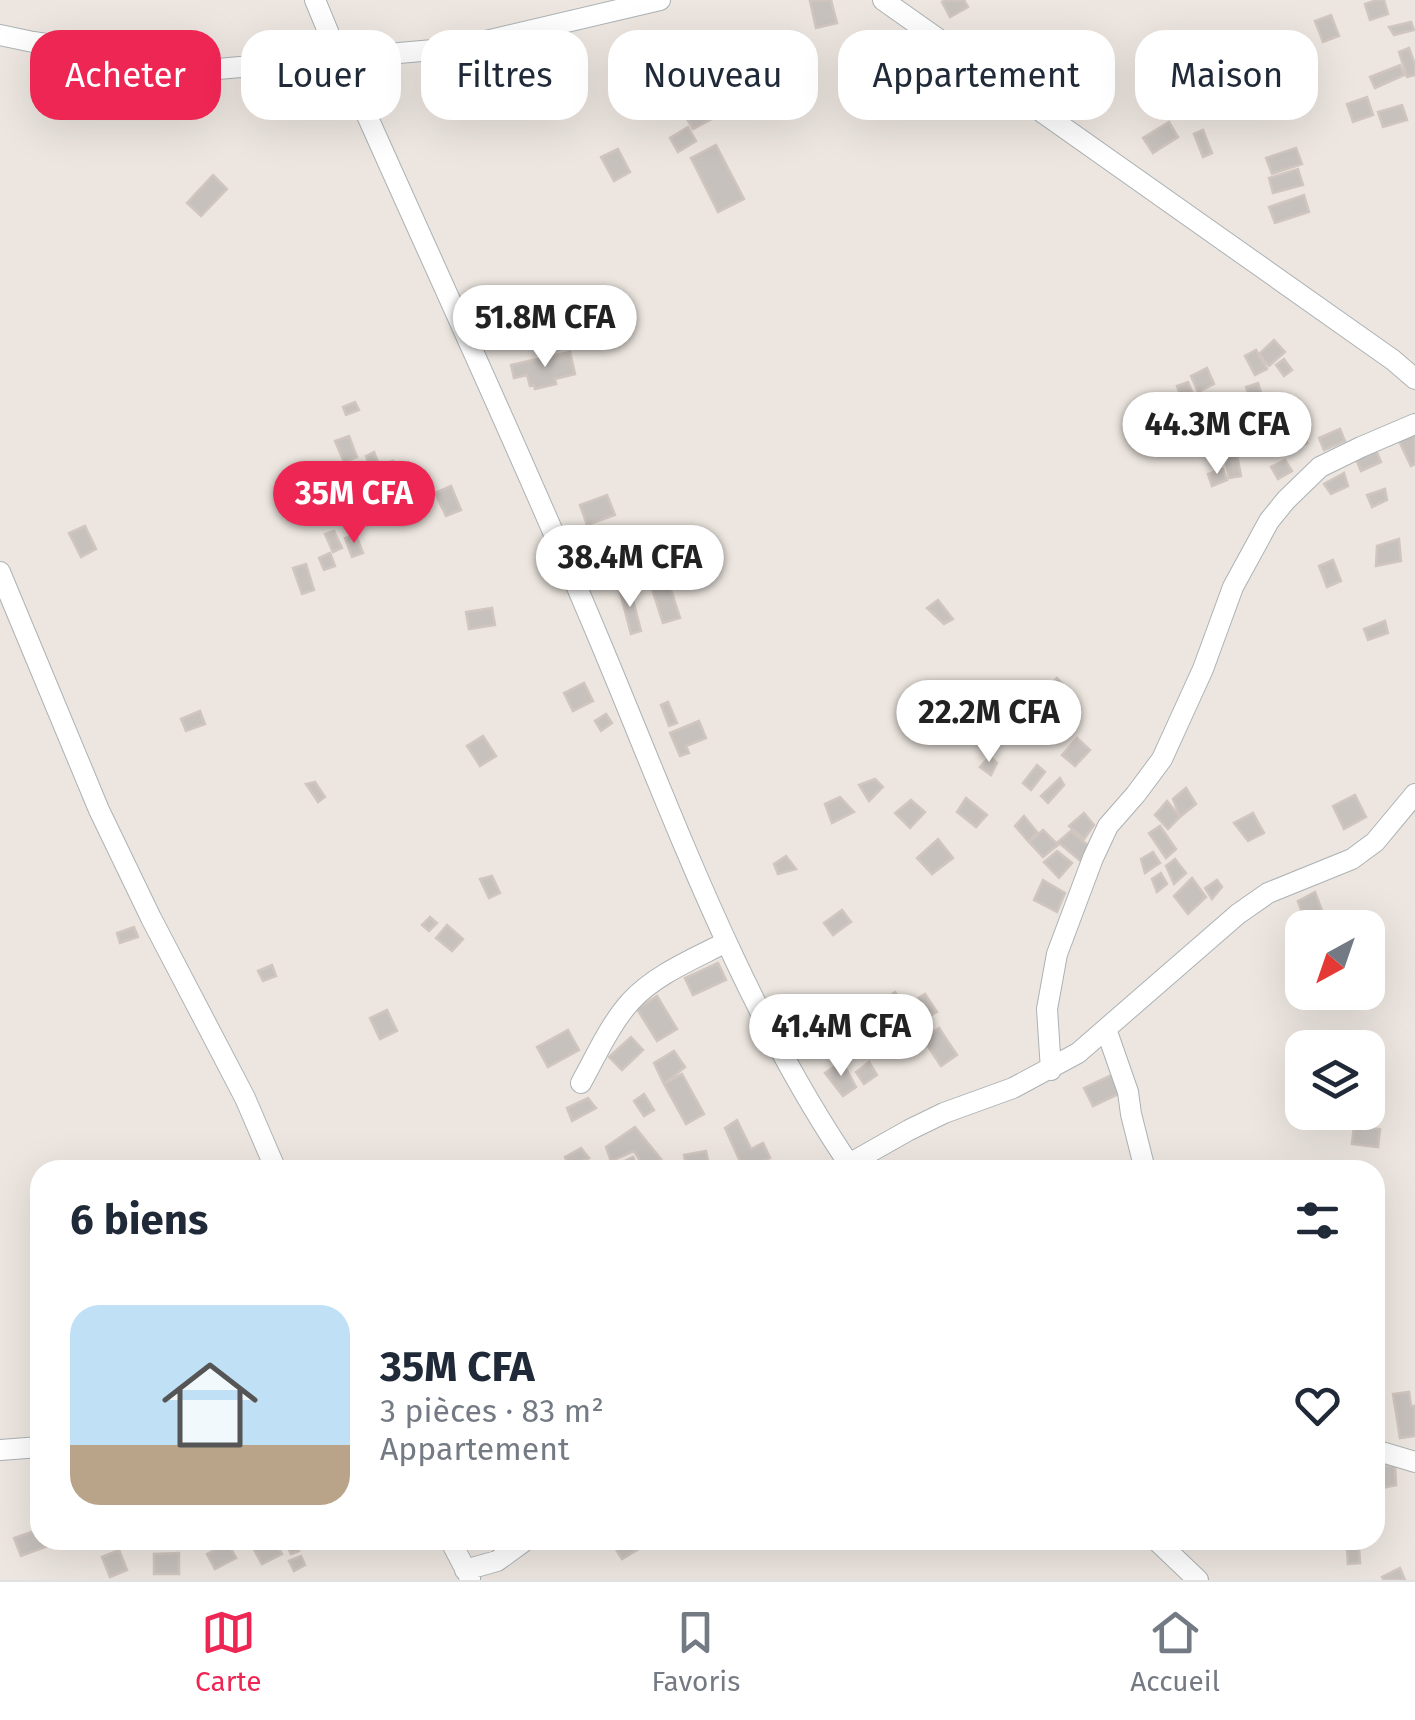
<!DOCTYPE html>
<html lang="fr">
<head>
<meta charset="utf-8">
<style>
	body { margin:0; font-family:"Fira Sans",sans-serif; background:#f2f2f3; color:#1f2937; height:100vh; display:flex; flex-direction:column; font-size:38px; white-space:nowrap }
	* { box-sizing:border-box; margin:0 }
	p { font-size:32px; color:#747a83 }
	.icon { flex:none; width:55px; height:55px; fill:none; stroke:currentColor; stroke-width:2; stroke-linecap:round; stroke-linejoin:round }
	.map { position:relative; flex:1; overflow:hidden }
	.side { position:absolute; left:30px; top:1160px; width:1355px; height:390px; display:flex; flex-direction:column; background:#fff; border-radius:30px; box-shadow:0 10px 40px #0002 }
	.side>* { flex:none }
	.guide { position:absolute; left:30px; top:30px; width:1355px; height:90px; display:flex; gap:20px }
	.needle { width:65px; rotate:220deg }
	.fabs { position:absolute; left:1285px; top:910px; display:grid; gap:20px }
	.fabs a { display:grid; place-items:center; width:100px; height:100px; border-radius:20px; background:#fff; box-shadow:0 10px 40px #0002; font-size:50px }
	.price { position:absolute; translate:-50% -85px; padding:0 22px; border-radius:35px; background:#fff; color:#222; font-size:32px; line-height:65px; filter:drop-shadow(0 2px 5px #0008) }
	.price::after { content:''; position:absolute; left:50%; top:60px; width:30px; height:22px; margin-left:-15px; background:inherit; clip-path:polygon(0 0,100% 0,50% 100%) }
	.price.current { background:#ed2654; color:#fff }
	ul { padding:0; list-style:none }
	li { display:flex; align-items:center; gap:30px; height:250px; padding:0 40px }
	li span { display:grid; place-items:center; flex:none; width:280px; height:200px; border-radius:30px; color:#555 }
	li>.icon { margin-inline-start:auto }
	span .icon { width:120px; height:120px; fill:#fffc; stroke-width:1 }
	li b { font-size:42px }
	h2 { display:flex; justify-content:space-between; align-items:center; height:120px; padding:0 40px; font-size:42px }
	.pill { padding:0 35px; border-radius:30px; background:#fff; box-shadow:0 10px 40px #0002; font-size:35px; line-height:90px }
	.pill.current { background:#ed2654; color:#fff }
	.tabs { display:flex; justify-content:space-around; align-items:center; height:140px; border-top:2px solid #e0e1e3; background:#fff; font-size:28px; color:#747a83 }
	.tabs a { display:grid; justify-items:center; gap:5px }
	.tabs .current { color:#ed2654 }
	.map>svg:first-child { display:block }
	.building { fill:#c7c1bd; stroke:#d1c6bf; stroke-width:2.5 }
	.lines { fill:none; stroke-linecap:round; stroke-linejoin:round }
	.minor-casing { stroke:#acb2b4; stroke-width:22 }
	.minor { stroke:#fff; stroke-width:20 }
</style>
</head>
<body>
<div class="map">
<svg width="1415" height="1580" viewBox="0 0 1415 1580">
	<rect width="100%" height="100%" fill="#ede6e0"/>
	<path class="building" d="M831 0 837 23 816 28 810 1Z
		M945 0H964L968 7 950 17 942 2Z
		M1377 0H1384L1388 14 1370 20 1365 4Z
		M1331 15 1339 36 1323 42 1315 21Z
		M1411 22 1414 30 1394 35 1389 27Z
		M1409 48 1415 65V75L1407 77 1399 52Z
		M1400 65 1404 75 1375 88 1370 77Z
		M1367 97 1373 115 1353 122 1347 104Z
		M711 100 719 115 693 129 684 114Z
		M1402 105 1407 120 1383 127 1378 112Z
		M1169 122 1178 137 1153 153 1143 138Z
		M688 127 696 141 678 152 670 138Z
		M1203 130 1212 153 1203 157 1194 134Z
		M716 145 744 199 718 212 691 158Z
		M1296 148 1302 164 1272 174 1266 158Z
		M618 149 630 172 614 181 601 157Z
		M1298 169 1303 185 1273 193 1269 178Z
		M213 175 227 189 201 216 187 203Z
		M1304 195 1309 212 1275 223 1269 207Z
		M1274 340 1285 352 1269 366 1259 354Z
		M1256 350 1267 369 1255 375 1245 356Z
		M570 352 575 374 555 379 556 384 535 389 534 385 530 386 527 375 514 378 511 365Z
		M1284 359 1292 370 1284 376 1276 365Z
		M1207 368 1214 384 1198 392 1191 376Z
		M1188 382 1195 399 1183 403 1177 386Z
		M1258 383 1265 405 1254 409 1246 387Z
		M1197 401 1203 417 1193 422 1187 406Z
		M355 402 359 410 346 415 343 407Z
		M1292 415 1293 425 1277 428 1275 418Z
		M1301 424 1307 443 1295 446 1290 427Z
		M1212 426 1217 440 1197 450 1190 434Z
		M1257 428 1264 445 1253 451 1245 430Z
		M1340 429 1345 441 1324 450 1319 438Z
		M1415 432V464L1411 466 1399 441Z
		M349 436 357 457 344 462 335 441Z
		M1376 450 1381 462 1361 471 1355 457Z
		M374 452 383 475 374 478 366 456Z
		M1237 455 1241 476 1229 478 1225 457Z
		M1285 460 1292 471 1278 479 1271 467Z
		M393 461 401 482 391 486 383 465Z
		M1223 469 1227 480 1212 486 1208 474Z
		M1344 473 1348 486 1331 494 1324 484Z
		M451 486 461 510 446 516 435 493Z
		M1385 489 1387 500 1372 507 1367 495Z
		M607 495 615 515 587 525 580 505Z
		M85 526 96 549 81 557 69 533Z
		M334 531 342 548 333 552 325 534Z
		M356 535 363 553 352 557 345 538Z
		M1399 539 1401 561 1376 566 1377 546Z
		M330 553 335 566 324 570 319 558Z
		M1333 560 1341 581 1327 587 1319 566Z
		M662 562 680 618 663 623 645 567Z
		M306 564 314 590 302 594 293 568Z
		M629 585 641 631 631 634 619 588Z
		M938 600 953 619 944 624 927 608Z
		M492 608 495 625 469 629 466 612Z
		M1385 621 1388 633 1368 640 1364 629Z
		M1057 678 1077 699 1069 710 1048 689Z
		M584 683 593 701 573 711 564 693Z
		M668 702 677 723 669 726 661 705Z
		M200 711 205 724 186 731 181 719Z
		M606 714 612 723 601 731 595 721Z
		M699 721 706 738 686 746 689 753 680 756 670 733Z
		M483 736 496 756 480 766 467 746Z
		M1077 738 1090 750 1075 766 1062 755Z
		M990 756 997 763 991 775 980 767Z
		M1037 765 1045 772 1031 790 1023 783Z
		M1060 778 1064 785 1048 803 1041 796Z
		M875 779 883 787 869 801 859 785Z
		M315 782 325 797 318 802 306 784Z
		M1186 788 1196 804 1180 817 1173 799Z
		M1355 795 1366 817 1344 829 1333 806Z
		M840 797 854 812 832 823 825 804Z
		M966 798 987 815 976 827 957 812Z
		M911 800 925 812 910 828 895 813Z
		M1167 801 1180 817 1168 829 1155 815Z
		M1084 813 1094 825 1084 839 1069 826Z
		M1253 813 1264 833 1248 841 1234 823Z
		M1024 816 1037 832 1029 842 1015 826Z
		M1160 826 1176 849 1166 858 1149 833Z
		M1043 830 1058 845 1043 857 1029 842Z
		M1071 831 1090 847 1083 863 1058 842Z
		M938 839 953 858 932 874 917 858Z
		M1057 851 1072 863 1059 878 1044 862Z
		M1153 852 1160 863 1145 873 1141 859Z
		M786 856 796 869 778 874 774 864Z
		M1175 859 1186 873 1174 884 1166 866Z
		M1161 873 1167 884 1157 892 1152 879Z
		M492 876 500 893 489 898 480 879Z
		M1192 878 1206 897 1188 914 1174 896Z
		M1043 880 1065 893 1057 912 1034 900Z
		M1217 880 1222 887 1212 899 1205 888Z
		M1315 892 1324 916 1307 927 1298 901Z
		M842 910 851 922 833 935 824 923Z
		M430 917 437 923 429 931 422 925Z
		M447 925 463 939 452 951 436 938Z
		M134 927 138 937 120 943 117 933Z
		M718 963 726 980 693 995 685 978Z
		M272 965 276 976 263 981 258 971Z
		M895 992 908 1012 898 1017 886 999Z
		M925 994 937 1012 916 1023 904 1007Z
		M657 996 677 1029 657 1041 637 1009Z
		M387 1010 397 1031 380 1039 370 1018Z
		M799 1014 815 1037 804 1045 788 1024Z
		M939 1028 957 1055 941 1066 923 1039Z
		M568 1030 579 1050 548 1067 537 1047Z
		M631 1037 643 1050 622 1070 609 1057Z
		M674 1051 685 1067 664 1084 654 1063Z
		M842 1061 856 1087 843 1096 825 1073Z
		M869 1062 877 1075 864 1084 856 1072Z
		M1116 1073 1125 1091 1093 1106 1084 1088Z
		M682 1074 704 1114 686 1124 664 1084Z
		M644 1094 654 1110 644 1116 634 1101Z
		M588 1098 596 1108 572 1121 567 1108Z
		M737 1120 751 1149 763 1143 770 1158 744 1170 725 1128Z
		M1354 1126 1380 1129 1378 1147 1352 1144Z
		M635 1127 661 1159 646 1170 634 1151 611 1161 606 1147Z
		M581 1148 589 1158 569 1168 565 1157Z
		M706 1151 710 1170H687L684 1155Z
		M633 1157 639 1170H609V1169Z
		M1375 1184H1382L1381 1202H1375Z
		M1375 1331H1378L1383 1350 1375 1351Z
		M1409 1392 1411 1406H1415V1436L1400 1438 1393 1394Z
		M1382 1465 1395 1466 1396 1485 1383 1488Z
		M40 1529V1540H64L21 1556 14 1538Z
		M263 1540H274L282 1554 262 1564 252 1546Z
		M284 1540H294L299 1551 291 1554Z
		M610 1540H631L637 1550 622 1559Z
		M228 1543 236 1558 215 1569 207 1554Z
		M1359 1547 1360 1563 1348 1564 1347 1549Z
		M119 1550 127 1570 110 1577 102 1557Z
		M179 1553V1574H154V1554Z
		M301 1556 305 1565 294 1571 289 1561Z
		M1400 1568 1405 1580H1384L1382 1577Z"/>
	<g class="lines">
		<defs>
			<path id="minor" d="M315 0 339 58 357 93C437 273 520 451 596 632 673 815 740 1005 853 1170
				M883 0 1393 360 1415 379
				M0 35 33 42 218 69 456 48 660 0
				M0 572 99 810 151 918 245 1098 276 1170
				M1106 1029 1128 1092 1131 1114 1145 1170
				M1051 1070 1047 1009 1057 954 1093 858 1108 826 1136 794 1162 759 1203 669 1233 587 1269 521 1286 500 1320 467 1361 447 1415 424
				M581 1083C596 1056 610 1024 631 1001 656 974 694 959 726 942
				M849 1164 909 1130 944 1113 1013 1088 1078 1053 1238 914 1268 893 1352 859 1375 842 1415 794
				M0 1450 40 1447
				M1375 1450 1415 1462
				M450 1540 470 1578
				M1156 1540 1198 1580
				M465 1570 497 1561 526 1540"/>
		</defs>
		<use href="#minor" class="minor-casing"/>
		<use href="#minor" class="minor"/>
	</g>
</svg>
<div class="fabs">
<a><svg class="needle" viewBox="-14 -14 28 28"><path d="M0-13l5 13h-10z" fill="#e53935"/><path d="M0 13l5-13h-10z" fill="#747a83"/></svg></a>
<a><svg class="icon" aria-label="layers" viewBox="0 0 24 24"><path d="M12 4l9 5-9 5-9-5zM3 14l9 5 9-5"/></svg></a>
</div>
<b class="price" style="left:545px;top:370px">51.8M CFA</b>
<b class="price" style="left:1217px;top:477px">44.3M CFA</b>
<b class="price current" style="left:354px;top:546px">35M CFA</b>
<b class="price" style="left:630px;top:610px">38.4M CFA</b>
<b class="price" style="left:989px;top:765px">22.2M CFA</b>
<b class="price" style="left:841px;top:1079px">41.4M CFA</b>
<div class="guide">
<a class="pill current">Acheter</a>
<a class="pill">Louer</a>
<a class="pill">Filtres</a>
<a class="pill">Nouveau</a>
<a class="pill">Appartement</a>
<a class="pill">Maison</a>
</div>
<section class="side">
<h2>6 biens<svg class="icon" aria-label="filters" viewBox="0 0 24 24"><path d="M4 7h16M4 17h16"/><circle cx="9" cy="7" r="2"/><circle cx="15" cy="17" r="2"/></svg></h2>
<ul>
<li><span style="background:linear-gradient(#bfe0f5 70%,#b9a48a 0)"><svg class="icon" aria-label="home" viewBox="0 0 24 24"><path d="M3 11l9-7 9 7M6 9v11h12V9"/></svg></span><div><b>35M CFA</b><p>3 pièces · 83 m²</p><p>Appartement</p></div><svg class="icon" aria-label="heart" viewBox="0 0 24 24"><path d="M12 20l-8-8c-3-5 5-10 8-4 3-6 11-1 8 4z"/></svg></li>
</ul>
</section>
</div>
<nav class="tabs">
<a class="current"><svg class="icon" aria-label="map" viewBox="0 0 24 24"><path d="M3 6l6-2 6 2 6-2v14l-6 2-6-2-6 2zM9 4v14M15 6v14"/></svg>Carte</a>
<a><svg class="icon" aria-label="saved" viewBox="0 0 24 24"><path d="M7 4h10v16l-5-4-5 4z"/></svg>Favoris</a>
<a><svg class="icon" aria-label="home" viewBox="0 0 24 24"><path d="M3 11l9-7 9 7M6 9v11h12V9"/></svg>Accueil</a>
</nav>
</body>
</html>
